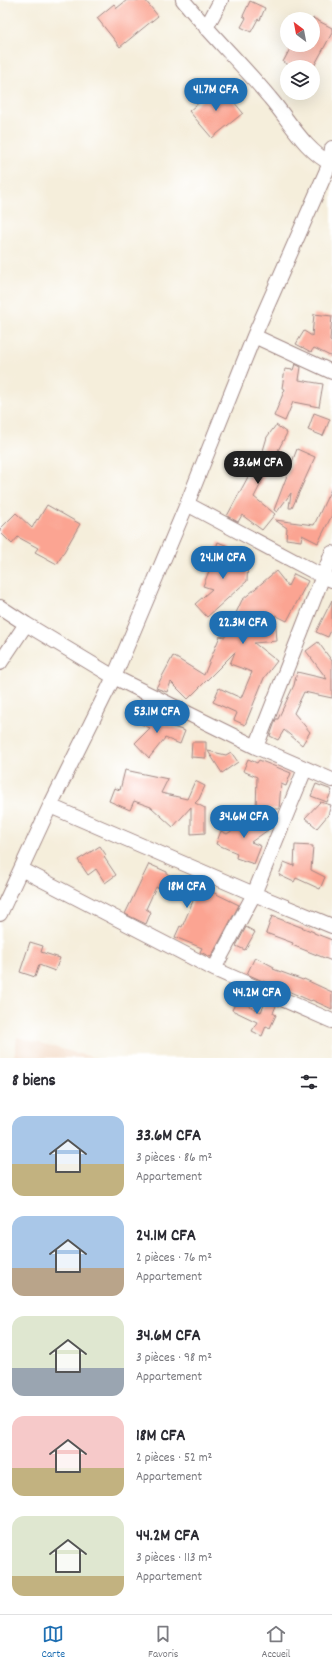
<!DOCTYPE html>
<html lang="fr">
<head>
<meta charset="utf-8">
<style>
	body { margin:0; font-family:Dekko,sans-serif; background:#f7f7f7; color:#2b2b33; height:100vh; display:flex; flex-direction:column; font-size:15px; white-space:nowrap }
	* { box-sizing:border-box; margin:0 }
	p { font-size:13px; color:#7c7c81 }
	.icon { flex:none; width:22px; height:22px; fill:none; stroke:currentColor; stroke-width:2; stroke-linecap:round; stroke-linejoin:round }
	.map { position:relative; height:1058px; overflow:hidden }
	.side { display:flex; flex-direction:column; background:#fff; flex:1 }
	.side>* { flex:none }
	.needle { width:26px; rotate:328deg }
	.tools { position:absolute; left:280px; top:12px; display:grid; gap:8px }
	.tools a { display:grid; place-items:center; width:40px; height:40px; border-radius:50%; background:#fff; box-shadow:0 4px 16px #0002; font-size:20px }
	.price { position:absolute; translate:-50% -34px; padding:0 9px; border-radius:14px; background:#1f6fb2; color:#fff; font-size:13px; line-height:26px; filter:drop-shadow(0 1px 2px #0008) }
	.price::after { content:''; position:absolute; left:50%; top:24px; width:12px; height:9px; margin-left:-6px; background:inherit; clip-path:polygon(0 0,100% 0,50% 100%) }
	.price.selected { background:#222; color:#fff }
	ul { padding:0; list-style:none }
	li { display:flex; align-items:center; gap:12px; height:100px; padding:0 12px }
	li span { display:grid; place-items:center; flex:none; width:112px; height:80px; border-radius:12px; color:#555 }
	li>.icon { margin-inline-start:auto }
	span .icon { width:48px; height:48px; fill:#fffc; stroke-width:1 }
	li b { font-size:17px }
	h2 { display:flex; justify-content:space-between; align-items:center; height:48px; padding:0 12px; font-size:17px }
	.dock { display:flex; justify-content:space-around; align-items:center; height:56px; border-top:1px solid #e1e1e2; background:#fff; font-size:11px; color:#7c7c81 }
	.dock a { display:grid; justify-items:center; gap:2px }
	.dock .selected { color:#1f6fb2 }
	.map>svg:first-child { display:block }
	.built { fill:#f2d5bd }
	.building { fill:#fba492 }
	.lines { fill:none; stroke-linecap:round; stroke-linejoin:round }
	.street-casing { stroke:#a08683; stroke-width:16 }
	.street { stroke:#fff; stroke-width:14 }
</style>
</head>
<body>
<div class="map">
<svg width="332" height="1058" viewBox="0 0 332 1058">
	<rect width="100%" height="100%" fill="#fff"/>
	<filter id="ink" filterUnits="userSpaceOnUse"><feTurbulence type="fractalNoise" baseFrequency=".025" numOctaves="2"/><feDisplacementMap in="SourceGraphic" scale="8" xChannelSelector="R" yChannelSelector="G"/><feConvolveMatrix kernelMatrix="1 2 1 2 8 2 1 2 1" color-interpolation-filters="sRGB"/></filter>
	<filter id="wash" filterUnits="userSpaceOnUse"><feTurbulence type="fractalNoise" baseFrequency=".012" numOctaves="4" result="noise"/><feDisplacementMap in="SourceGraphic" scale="16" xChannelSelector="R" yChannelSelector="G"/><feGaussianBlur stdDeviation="0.9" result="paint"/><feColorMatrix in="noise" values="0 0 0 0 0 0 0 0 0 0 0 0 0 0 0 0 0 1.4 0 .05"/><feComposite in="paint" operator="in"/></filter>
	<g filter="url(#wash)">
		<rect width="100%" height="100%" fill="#f5eedb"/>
		<path class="built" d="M17 1037 95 1058H14Z"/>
		<g id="blocks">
			<path class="building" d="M127 0H145L158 16 120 47 97 18 114 4 117 8Z
				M250 1 265 8 260 20 258 19 251 32 241 27 246 18 243 16Z
				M313 18 332 28V33L313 68 293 67 283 62 292 45H313Z
				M220 85 243 113 212 138 189 111Z
				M314 314 332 316 330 341 332 342V357L314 348 311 352 296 344 304 331 312 336Z
				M295 364 301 367 299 380 323 384 319 407 293 402 285 421 274 416 285 389 282 388 285 369 293 370Z
				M314 413 330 419 323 436 308 430Z
				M276 425 287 433 254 497 275 514 262 530 242 515 238 522 227 516 249 475 255 478 267 437Z
				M297 449 315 457 292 508H289L291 493 277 512 274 510Z
				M332 487V515L318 543 302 535 301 541 286 539 287 528 275 520 314 525Z
				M47 505 80 524 57 564 35 552 38 548 18 537 12 544 0 532V529L16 513 32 528 37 519 38 520Z
				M218 542 230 547 225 559 248 560 247 581 207 617 195 604 212 589 203 586 213 561 212 560Z
				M276 571 288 586 294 574 308 581 287 621 275 615 277 641 254 643 277 661 264 678 245 725 234 720 237 713 213 702 219 688 241 698 252 672 230 664 235 652 188 699 171 682 167 692 156 688 173 656 204 675 220 636 225 637 242 600Z
				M332 600V628L328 637 316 632Z
				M318 642 332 661V698L304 692 294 713 310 732 302 745 284 730 278 740 270 736 276 719H278L294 685 297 672 327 679 306 651Z
				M146 712 162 719 161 723 185 731 180 744 165 738 149 758 135 743 150 728 141 724Z
				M192 742H206V758L191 757Z
				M208 751 226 755 231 752 238 762 222 773Z
				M248 759 257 763 259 760 291 773 286 786 281 784 279 809H256L257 777 243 771Z
				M125 770 168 779 161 793 187 799 195 781 205 786 199 799 195 803 205 808V833L191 834V807L173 827 151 807 134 801 130 810 109 801 114 788 120 790Z
				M316 784 332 790 327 802 311 796Z
				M320 802 331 805 328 815 317 828 305 818Z
				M256 814 268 830 251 842 261 846 254 864 236 858 237 853 216 844 221 831 227 834Z
				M295 845 313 846 311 870 325 877 320 889 296 878 294 882 279 875 284 862 294 866Z
				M100 846 106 855 104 857 116 875 105 883 96 869 88 875 78 860Z
				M149 864 167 872V874L204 888 239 905 211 957 200 952 202 948 175 937 180 926 182 927 193 901 156 887 146 909 151 912 146 924 125 914Z
				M272 916 314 932V933L332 940V961L292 945 293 943 266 933Z
				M246 927 255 932 245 950 236 946Z
				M30 942 43 946 41 952 60 958 55 971 39 965 35 977 20 972Z
				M255 957 274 967 273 969 303 980 304 979 332 992V1009L312 1000 311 1001 288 991 287 992 247 974Z
				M237 1000 261 1012 266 1001 276 1006 273 1013 276 1015 270 1028 266 1026 262 1036 252 1031 257 1022 232 1010Z"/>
		</g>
	</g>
	<g filter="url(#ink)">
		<use href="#blocks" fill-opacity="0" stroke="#a08683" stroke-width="1"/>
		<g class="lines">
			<defs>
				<path id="street" d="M183 0C210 34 242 64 270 98 289 120 305 151 332 164
					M206 28 221 0
					M254 336 332 372
					M187 504 322 576 332 580
					M0 607 26 624 114 677 256 747 332 780
					M0 663 26 624
					M256 747 332 553
					M50 806 254 894 332 926
					M21 869 214 969 332 1021
					M0 914 50 806 114 677 187 504 254 336 330 163 332 148
					M214 969 254 894 305 769"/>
			</defs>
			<use href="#street" class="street-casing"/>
			<use href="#street" class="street"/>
		</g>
	</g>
</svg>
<div class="tools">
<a><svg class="needle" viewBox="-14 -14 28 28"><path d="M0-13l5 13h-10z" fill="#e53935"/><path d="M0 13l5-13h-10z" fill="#7c7c81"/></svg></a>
<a><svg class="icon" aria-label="layers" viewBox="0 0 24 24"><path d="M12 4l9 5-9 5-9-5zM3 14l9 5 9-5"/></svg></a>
</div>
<b class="price" style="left:216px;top:112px">41.7M CFA</b>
<b class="price selected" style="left:258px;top:485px">33.6M CFA</b>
<b class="price" style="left:223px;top:580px">24.1M CFA</b>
<b class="price" style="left:243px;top:645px">22.3M CFA</b>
<b class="price" style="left:157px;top:734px">53.1M CFA</b>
<b class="price" style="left:244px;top:839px">34.6M CFA</b>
<b class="price" style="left:187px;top:909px">18M CFA</b>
<b class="price" style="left:257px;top:1015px">44.2M CFA</b>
</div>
<section class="side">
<h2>8 biens<svg class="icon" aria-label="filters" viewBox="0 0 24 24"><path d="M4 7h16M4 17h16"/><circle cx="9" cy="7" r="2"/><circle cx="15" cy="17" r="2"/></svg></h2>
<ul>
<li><span style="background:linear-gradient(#a9c7e8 60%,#c2b280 0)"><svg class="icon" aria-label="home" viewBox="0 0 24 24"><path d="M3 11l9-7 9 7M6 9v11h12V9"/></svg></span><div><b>33.6M CFA</b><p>3 pièces · 86 m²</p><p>Appartement</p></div></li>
<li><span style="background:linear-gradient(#a9c7e8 65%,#b9a48a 0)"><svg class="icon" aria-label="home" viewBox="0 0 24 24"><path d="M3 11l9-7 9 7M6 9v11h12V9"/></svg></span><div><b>24.1M CFA</b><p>2 pièces · 76 m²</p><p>Appartement</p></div></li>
<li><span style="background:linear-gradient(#dfe7d0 65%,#9aa5b1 0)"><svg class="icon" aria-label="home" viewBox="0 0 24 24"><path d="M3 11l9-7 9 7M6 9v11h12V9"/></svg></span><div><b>34.6M CFA</b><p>3 pièces · 98 m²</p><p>Appartement</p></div></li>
<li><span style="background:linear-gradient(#f6c9c9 65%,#c2b280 0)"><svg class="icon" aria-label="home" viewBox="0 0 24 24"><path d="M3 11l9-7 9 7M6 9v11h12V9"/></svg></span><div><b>18M CFA</b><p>2 pièces · 52 m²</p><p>Appartement</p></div></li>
<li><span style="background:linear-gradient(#dfe7d0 75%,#c2b280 0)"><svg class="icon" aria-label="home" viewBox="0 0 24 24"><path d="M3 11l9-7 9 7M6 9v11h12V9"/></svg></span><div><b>44.2M CFA</b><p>3 pièces · 113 m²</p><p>Appartement</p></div></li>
</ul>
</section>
<nav class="dock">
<a class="selected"><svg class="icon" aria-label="map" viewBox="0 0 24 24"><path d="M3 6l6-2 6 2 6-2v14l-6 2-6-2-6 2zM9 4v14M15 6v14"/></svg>Carte</a>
<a><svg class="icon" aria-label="saved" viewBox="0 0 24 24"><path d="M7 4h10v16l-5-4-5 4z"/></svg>Favoris</a>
<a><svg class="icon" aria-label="home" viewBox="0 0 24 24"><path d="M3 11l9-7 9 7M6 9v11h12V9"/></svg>Accueil</a>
</nav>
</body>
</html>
